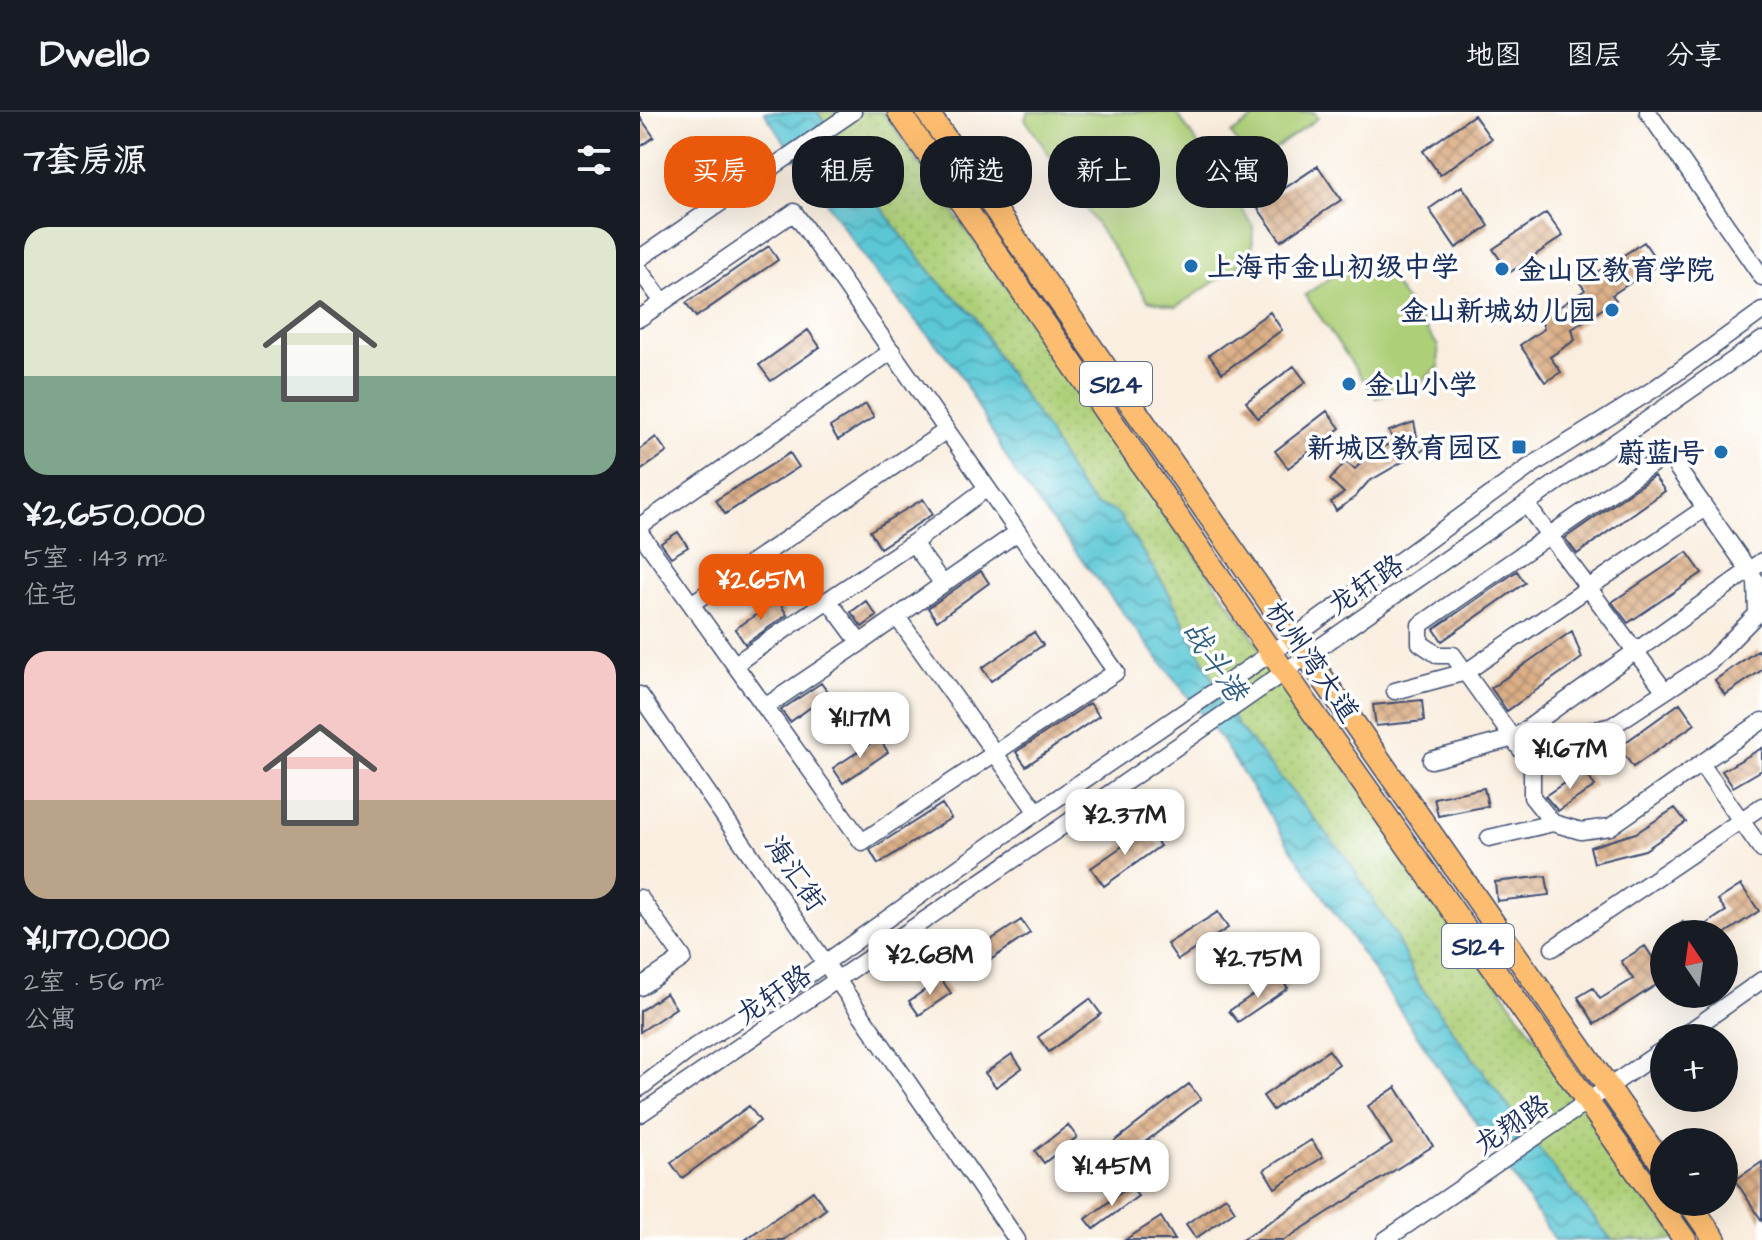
<!DOCTYPE html>
<html lang="zh">
<head>
<meta charset="utf-8">
<style>
	body { margin:0; font-family:"Architects Daughter","LXGW WenKai TC",sans-serif; background:#242831; color:#f1f3f6; height:100vh; display:flex; flex-direction:column; font-size:30px; white-space:nowrap }
	* { box-sizing:border-box; margin:0 }
	p { font-size:26px; color:#9ea1a6 }
	.icon { flex:none; width:44px; height:44px; fill:none; stroke:currentColor; stroke-width:2; stroke-linecap:round; stroke-linejoin:round }
	.map { position:relative; flex:1; overflow:hidden }
	.details { display:flex; flex-direction:column; background:#171b24; width:640px }
	.details>* { flex:none }
	.guide { position:absolute; left:24px; top:24px; width:760px; height:72px; display:flex; gap:16px }
	.needle { width:52px; rotate:347deg }
	.fabs { position:absolute; left:1010px; top:808px; display:grid; gap:16px }
	.fabs a { display:grid; place-items:center; width:88px; height:88px; border-radius:50%; background:#171b24; box-shadow:0 8px 32px #0002; font-size:40px }
	.price { position:absolute; translate:-50% -68px; padding:0 18px; border-radius:16px; background:#fff; color:#222; font-size:26px; line-height:52px; filter:drop-shadow(0 2px 4px #0008) }
	.price::after { content:''; position:absolute; left:50%; top:48px; width:24px; height:18px; margin-left:-12px; background:inherit; clip-path:polygon(0 0,100% 0,50% 100%) }
	.price.selected { background:#ea580c; color:#fff }
	ul { padding:0; list-style:none }
	li { display:grid; align-content:center; gap:16px; height:424px; padding:0 24px }
	li span { display:grid; place-items:center; height:248px; border-radius:24px; color:#555 }
	li>.icon { margin-inline-start:auto }
	span .icon { width:144px; height:144px; fill:#fffc; stroke-width:1 }
	li b { font-size:34px }
	h2 { display:flex; justify-content:space-between; align-items:center; height:96px; padding:0 24px; font-size:34px }
	.chip { padding:0 28px; border-radius:32px; background:#171b24; box-shadow:0 8px 32px #0002; font-size:28px; line-height:72px }
	.chip.selected { background:#ea580c; color:#fff }
	header { display:flex; align-items:center; gap:48px; box-sizing:border-box; height:112px; padding:0 40px; background:#171b24; border-bottom:2px solid #363941 }
	header strong { font-size:38px }
	nav { display:flex; gap:44px; margin-inline-start:auto; font-size:28px }
	main { display:flex; flex:1; min-height:0 }
	.map>svg:first-child { display:block }
	.grass { fill:url(#grass-dots); stroke:#647f6a; stroke-width:2 }
	.green { fill:#adcf77; stroke:#647f6a; stroke-width:2 }
	.water { fill:url(#water-waves); stroke:#3c7c9a; stroke-width:2 }
	.building { fill:url(#building-cross-hatch) }
	.lines { fill:none; stroke-linecap:round; stroke-linejoin:round }
	.minor-casing { stroke:#3c4c71; stroke-width:19 }
	.major-casing { stroke:#3c4c71; stroke-width:25 }
	.minor { stroke:#fff; stroke-width:16 }
	.major { stroke:#fcbd6f; stroke-width:22 }
	.poi-dot { fill:#1f6fb2; stroke:#fff; stroke-width:3 }
	.labels { text-anchor:middle; stroke-width:7; stroke-linejoin:round; paint-order:stroke }
	.shield { fill:#fff; stroke:#5f6d8e; stroke-width:2 }
	.shield-label { font-size:26px; font-weight:bold; fill:#1b2f5e }
	.poi-label { font-size:28px; font-weight:bold; fill:#1b2f5e; stroke:#fff; text-anchor:start }
	.street-label { font-size:28px; fill:#1b2f5e; stroke:#fff }
	.water-label { font-size:30px; font-style:italic; fill:#2e5d82; stroke:#fff }
</style>
</head>
<body>
<header>
<strong>Dwello</strong>
<nav><a>地图</a><a>图层</a><a>分享</a></nav>
</header>
<main>
<section class="details">
<h2>7套房源<svg class="icon" aria-label="filters" viewBox="0 0 24 24"><path d="M4 7h16M4 17h16"/><circle cx="9" cy="7" r="2"/><circle cx="15" cy="17" r="2"/></svg></h2>
<ul>
<li><span style="background:linear-gradient(#dfe7d0 60%,#7fa58c 0)"><svg class="icon" aria-label="home" viewBox="0 0 24 24"><path d="M3 11l9-7 9 7M6 9v11h12V9"/></svg></span><div><b>¥2,650,000</b><p>5室 · 143 m²</p><p>住宅</p></div></li>
<li><span style="background:linear-gradient(#f6c9c9 60%,#b9a48a 0)"><svg class="icon" aria-label="home" viewBox="0 0 24 24"><path d="M3 11l9-7 9 7M6 9v11h12V9"/></svg></span><div><b>¥1,170,000</b><p>2室 · 56 m²</p><p>公寓</p></div></li>
</ul>
</section>
<div class="map">
<svg width="1122" height="1128" viewBox="0 0 1122 1128">
	<defs>
		<pattern id="grass-dots" width="8" height="8" patternUnits="userSpaceOnUse" patternTransform="scale(2)"><rect width="8" height="8" fill="#adcf77"/><path d="M2 2h.1M6 6h.1" fill="none" stroke="#94b269" stroke-width="1.8" stroke-linecap="round"/></pattern>
		<pattern id="water-waves" width="16" height="10" patternUnits="userSpaceOnUse" patternTransform="scale(2)"><rect width="16" height="10" fill="#5cc8d6"/><path d="M0 5q4-4 8 0t8 0" fill="none" stroke="#4ba3b1"/></pattern>
		<pattern id="building-cross-hatch" width="8" height="8" patternUnits="userSpaceOnUse" patternTransform="scale(2)"><rect width="8" height="8" fill="#dcaf86"/><path d="M0 0l8 8M0 8l8-8" fill="none" stroke="#b28f71"/></pattern>
	</defs>
	<rect width="100%" height="100%" fill="#fff"/>
	<filter id="ink" filterUnits="userSpaceOnUse"><feTurbulence type="fractalNoise" baseFrequency=".0125" numOctaves="2"/><feDisplacementMap in="SourceGraphic" scale="16" xChannelSelector="R" yChannelSelector="G"/><feConvolveMatrix kernelMatrix="1 2 1 2 8 2 1 2 1" color-interpolation-filters="sRGB"/></filter>
	<filter id="wash" filterUnits="userSpaceOnUse"><feTurbulence type="fractalNoise" baseFrequency=".006" numOctaves="4" result="noise"/><feDisplacementMap in="SourceGraphic" scale="32" xChannelSelector="R" yChannelSelector="G"/><feGaussianBlur stdDeviation="1.8" result="paint"/><feColorMatrix in="noise" values="0 0 0 0 0 0 0 0 0 0 0 0 0 0 0 0 0 1.4 0 .05"/><feComposite in="paint" operator="in"/></filter>
	<g filter="url(#wash)">
		<rect width="100%" height="100%" fill="#f9eedf"/>
		<path class="grass" d="M172 0H243L1038 1128H967L774 873 593 614 451 394 295 171 228 85Z"/>
		<path class="green" d="M388 0H536L613 114 612 145 536 195 508 188 385 7Z
			M623 0H674L678 6 613 52 591 22Z
			M720 145 739 151 798 234 799 255 779 271 736 286 665 183Z"/>
		<path class="water" d="M124 0H177L213 48 232 83 256 116 299 170 335 204 357 244 405 315 438 373 455 393 472 398 479 403 526 476 597 613 706 745 755 823 778 871 917 1061 972 1128H915L650 735 580 626 377 364 315 254 238 165Z"/>
		<g id="blocks">
			<path class="building" d="M834 3 851 27 800 63 783 39Z
				M0 5 14 25 0 35Z
				M678 54 701 88 641 129 617 95Z
				M822 74 849 114 816 136 789 97Z
				M906 101 923 124 869 161 853 137Z
				M1004 130 1019 152 972 183 976 188 932 217 935 228 910 245 921 260 905 270 880 233 904 217 901 207 945 178 940 171Z
				M129 134 138 148 56 205 46 191Z
				M630 200 642 218 582 261 569 243Z
				M168 218 180 235 131 269 119 253Z
				M654 254 666 270 618 306 606 290Z
				M226 292 234 305 198 328 190 315Z
				M687 299 700 316 648 356 635 339Z
				M774 310 778 330 784 326 790 334 728 370 715 385 696 399 691 390 704 381 690 368 705 350 715 357 732 340 754 330 749 319Z
				M16 325 27 340 0 359V337Z
				M150 341 159 355 85 402 76 388Z
				M1014 364 1025 379 937 442 925 426Z
				M283 387 293 402 240 436 230 419Z
				M38 420 48 435 31 445 21 431Z
				M1047 440 1062 461 988 511 972 490Z
				M341 459 349 471 297 509 288 496Z
				M877 459 885 471 802 529 794 517Z
				M138 488 147 503 105 532 95 517Z
				M226 489 237 504 222 515 211 500Z
				M932 519 942 546 867 599 851 576Z
				M394 520 403 533 351 569 342 556Z
				M1118 538 1122 544V558L1085 583 1075 568Z
				M181 571 189 582 150 610 141 598Z
				M782 588 784 609 736 614 733 593Z
				M450 591 459 604 386 654 376 640Z
				M1040 591 1055 612 993 655 979 635Z
				M239 626 248 640 203 671 193 656Z
				M1122 636V658L1093 675 1082 659Z
				M943 658 955 674 918 699 905 684Z
				M844 676 848 694 798 704 794 686Z
				M302 692 311 706 238 752 230 738Z
				M1035 696 1046 710 1005 738 954 751 950 735 996 721Z
				M507 717 520 734 464 774 451 756Z
				M906 764 909 783 857 789 855 770Z
				M1101 773 1119 799 1084 822H1051L1086 799 1078 788Z
				M578 800 588 816 538 848 527 832Z
				M381 808 390 821 337 857 328 843Z
				M1043 810 1051 822H1026Z
				M1005 834 1024 863V868L955 912 938 885 953 876 960 887 993 867 981 849Z
				M639 865 648 876 598 910 589 899Z
				M301 867 311 881 279 903 269 889Z
				M26 881 36 896 0 920V899Z
				M450 887 461 902 409 940 398 925Z
				M689 938 699 952 633 998 623 984Z
				M372 942 382 956 356 975 345 961Z
				M549 972 561 987 483 1047 471 1032Z
				M756 975 793 1034 644 1128H601L752 1032 728 994Z
				M109 994 120 1009 42 1066 31 1051Z
				M428 1013 437 1025 404 1051 395 1039Z
				M671 1028 683 1045 635 1076 624 1058Z
				M1122 1050V1109L1095 1068Z
				M490 1074 498 1084 454 1117 446 1107Z
				M173 1079 186 1097 143 1128H105Z
				M586 1085 595 1099 556 1126 546 1112Z
				M521 1105 535 1128H485Z"/>
		</g>
	</g>
	<g filter="url(#ink)">
		<use href="#blocks" fill-opacity="0" stroke="#3c4c71" stroke-width="2"/>
		<g class="lines">
			<defs>
				<path id="minor" d="M1008 0 1122 165
					M0 146 213 0
					M0 159 23 190
					M0 206 154 100 476 560 222 730 0 421
					M886 392 1025 579
					M0 414 252 239
					M273 431 347 376
					M303 472 378 420
					M1122 477 1033 350 1021 346 780 513V531L798 543H813L892 653V685L913 711 941 719 970 715 1122 609
					M51 492 307 318
					M257 505 220 531 188 488 273 431 303 472 257 505 397 700
					M95 552 188 488
					M755 579 826 560 1065 396
					M0 583 377 1128
					M125 595 220 531
					M874 626 897 631 972 614 1071 549 1117 502 1116 469
					M791 648 874 626 1122 449
					M1061 652 1122 738
					M849 726 913 711
					M0 786 43 846 0 875
					M913 836 1122 694
					M1040 926 1122 868
					M0 976 54 935 157 871 397 700 653 526 892 353 1014 277 1122 199
					M0 1002 411 722 1122 228
					M745 1128 1024 937"/>
				<path id="major" d="M259 0 644 559 1045 1128
					M287 0 1024 1055
					M1049 1090 1075 1128"/>
			</defs>
			<use href="#minor" class="minor-casing"/>
			<use href="#major" class="major-casing"/>
			<use href="#minor" class="minor"/>
			<use href="#major" class="major"/>
		</g>
	</g>
	<g class="poi-dot">
		<circle cx="551" cy="154" r="8"/>
		<circle cx="862" cy="157" r="8"/>
		<circle cx="972" cy="198" r="8"/>
		<circle cx="709" cy="272" r="8"/>
		<rect x="871" y="327" width="16" height="16" rx="4"/>
		<circle cx="1081" cy="340" r="8"/>
	</g>
	<g class="labels">
		<g class="shield">
			<rect x="440" y="250" width="72" height="44" rx="6"/>
			<rect x="802" y="812" width="72" height="44" rx="6"/>
		</g>
		<g class="shield-label">
			<text x="476" y="281">S124</text>
			<text x="838" y="843">S124</text>
		</g>
		<g class="poi-label">
			<text x="567" y="164">上海市金山初级中学</text>
			<text x="878" y="167">金山区教育学院</text>
			<text x="956" y="208" text-anchor="end">金山新城幼儿园</text>
			<text x="725" y="282">金山小学</text>
			<text x="863" y="345" text-anchor="end">新城区教育园区</text>
			<text x="1065" y="350" text-anchor="end">蔚蓝1号</text>
		</g>
		<g class="street-label">
			<text transform="translate(725 472) rotate(-34)" y="10">龙轩路</text>
			<text transform="translate(673 549) rotate(55)" y="10">杭州湾大道</text>
			<text transform="translate(156 761) rotate(55)" y="10">海汇街</text>
			<text transform="translate(133 882) rotate(-34)" y="10">龙轩路</text>
			<text transform="translate(871 1012) rotate(-34)" y="10">龙翔路</text>
		</g>
		<g class="water-label">
			<text transform="translate(575 549) rotate(56)" y="10">战斗港</text>
		</g>
	</g>
</svg>
<div class="fabs">
<a><svg class="needle" viewBox="-14 -14 28 28"><path d="M0-13l5 13h-10z" fill="#e53935"/><path d="M0 13l5-13h-10z" fill="#9ea1a6"/></svg></a>
<a>+</a>
<a>−</a>
</div>
<b class="price selected" style="left:121px;top:510px">¥2.65M</b>
<b class="price" style="left:220px;top:648px">¥1.17M</b>
<b class="price" style="left:930px;top:679px">¥1.67M</b>
<b class="price" style="left:485px;top:745px">¥2.37M</b>
<b class="price" style="left:290px;top:885px">¥2.68M</b>
<b class="price" style="left:618px;top:888px">¥2.75M</b>
<b class="price" style="left:472px;top:1096px">¥1.45M</b>
<div class="guide">
<a class="chip selected">买房</a>
<a class="chip">租房</a>
<a class="chip">筛选</a>
<a class="chip">新上</a>
<a class="chip">公寓</a>
</div>
</div>
</main>
</body>
</html>
